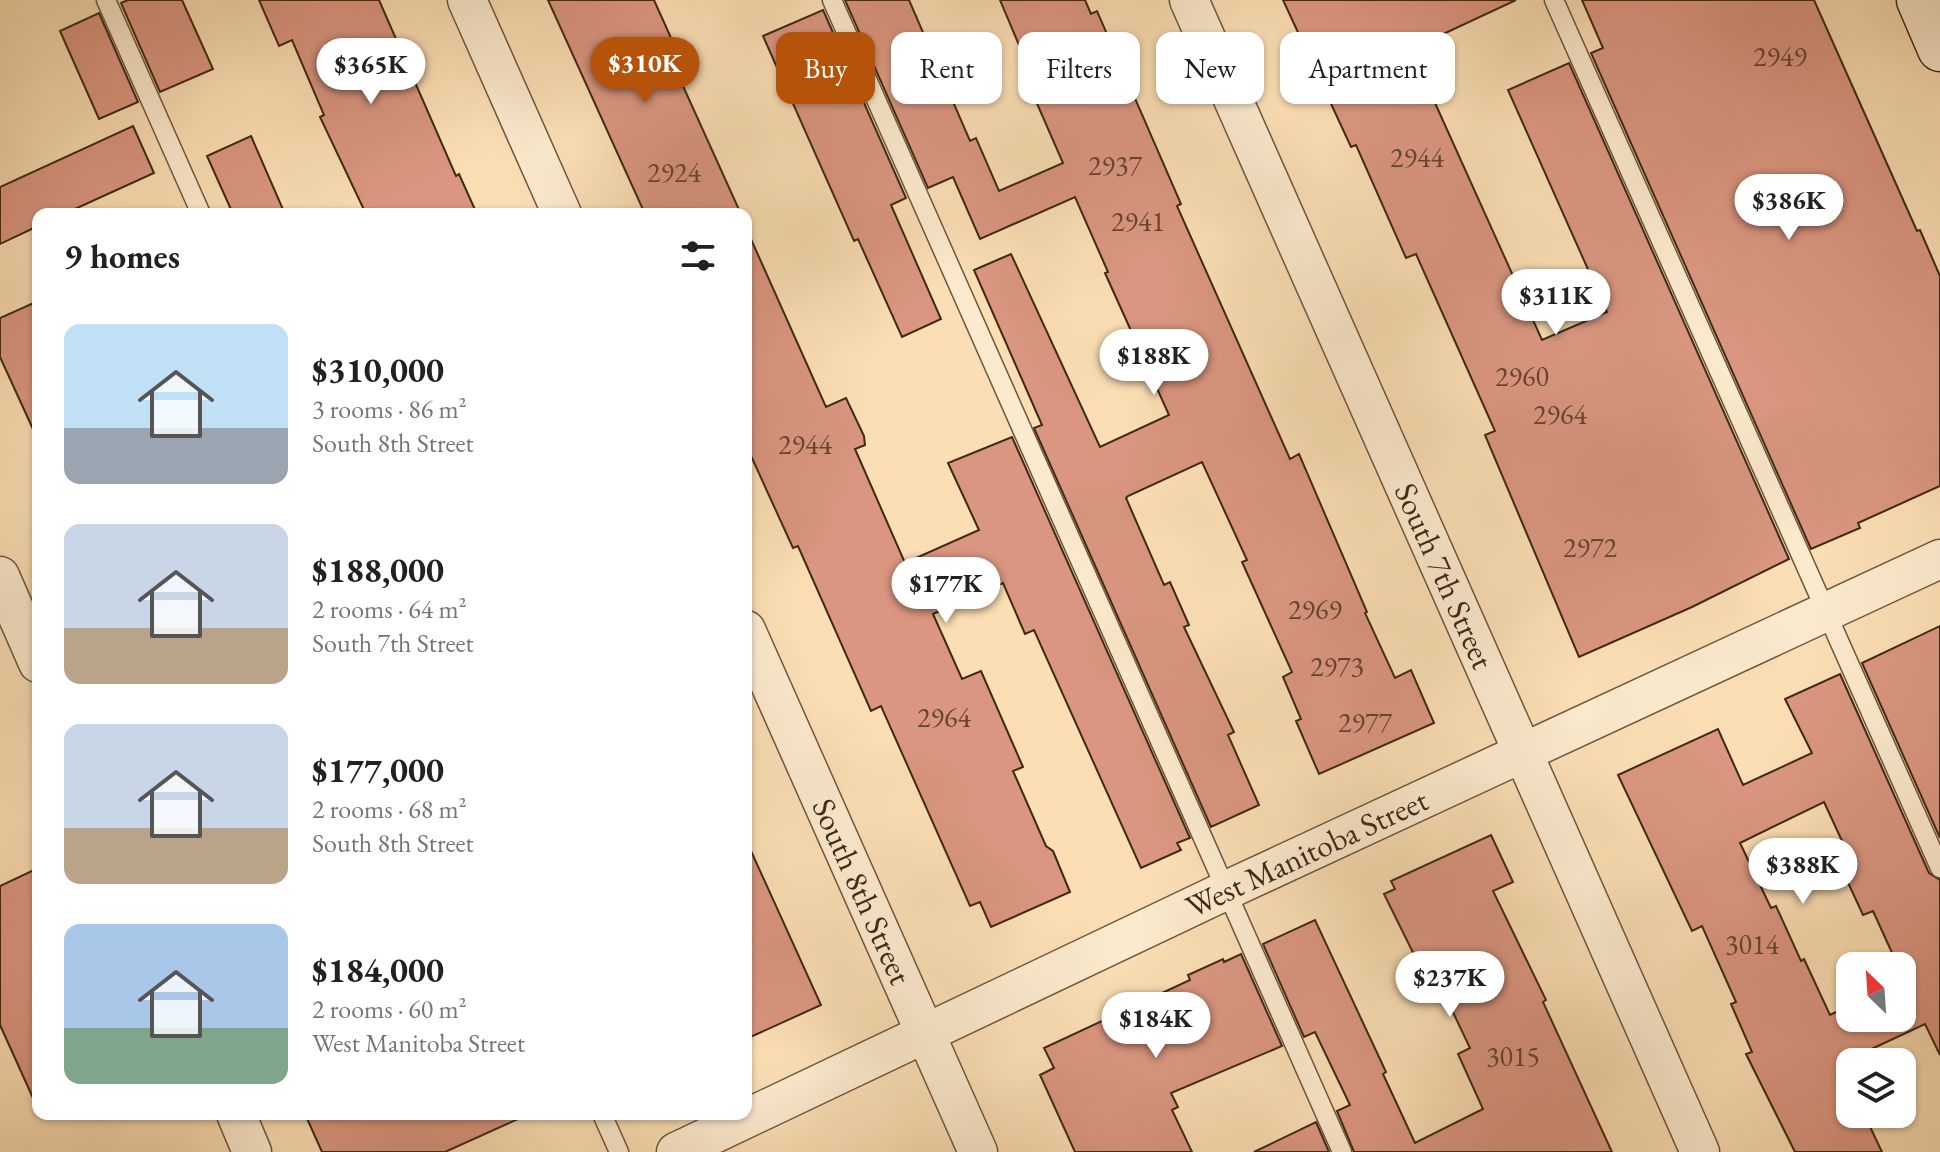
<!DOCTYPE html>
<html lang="en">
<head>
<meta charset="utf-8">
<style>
	body { margin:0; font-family:"EB Garamond",serif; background:#f6f6f6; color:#202124; height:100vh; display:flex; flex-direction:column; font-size:30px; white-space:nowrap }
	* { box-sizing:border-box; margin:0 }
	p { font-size:26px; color:#757577 }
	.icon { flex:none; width:44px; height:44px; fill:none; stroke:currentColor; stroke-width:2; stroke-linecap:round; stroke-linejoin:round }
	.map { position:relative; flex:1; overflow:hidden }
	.drawer { position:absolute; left:32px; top:208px; width:720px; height:912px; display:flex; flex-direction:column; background:#fff; border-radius:16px; box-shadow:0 2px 6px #0004 }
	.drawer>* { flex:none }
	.top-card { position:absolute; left:776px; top:32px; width:760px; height:72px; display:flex; gap:16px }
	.needle { width:52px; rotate:335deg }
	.tools { position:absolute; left:1836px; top:952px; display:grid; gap:16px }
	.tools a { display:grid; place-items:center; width:80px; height:80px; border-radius:16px; background:#fff; box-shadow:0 2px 6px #0004; font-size:40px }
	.price { position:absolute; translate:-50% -68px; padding:0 18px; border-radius:28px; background:#fff; color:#222; font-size:26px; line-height:52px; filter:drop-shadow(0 2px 4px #0008) }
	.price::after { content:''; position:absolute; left:50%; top:48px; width:24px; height:18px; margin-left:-12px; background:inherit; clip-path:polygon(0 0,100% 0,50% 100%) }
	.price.on { background:#b45309; color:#fff }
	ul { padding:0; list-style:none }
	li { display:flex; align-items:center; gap:24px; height:200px; padding:0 32px }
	li span { display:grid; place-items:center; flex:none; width:224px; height:160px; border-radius:16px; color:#555 }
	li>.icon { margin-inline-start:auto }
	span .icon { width:96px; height:96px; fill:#fffc; stroke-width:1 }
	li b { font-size:34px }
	h2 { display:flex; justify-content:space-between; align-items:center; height:96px; padding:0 32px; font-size:34px }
	.tag { padding:0 28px; border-radius:16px; background:#fff; box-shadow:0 2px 6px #0004; font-size:28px; line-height:72px }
	.tag.on { background:#b45309; color:#fff }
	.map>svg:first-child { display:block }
	.building { fill:#da9680; stroke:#3f2914; stroke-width:2; fill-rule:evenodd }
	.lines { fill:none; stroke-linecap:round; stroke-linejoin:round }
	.lane-casing { stroke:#6e563c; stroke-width:21 }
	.street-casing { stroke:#6e563c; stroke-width:41 }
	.secondary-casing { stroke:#3f2914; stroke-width:47 }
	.lane { stroke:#fceace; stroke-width:18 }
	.street { stroke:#fceace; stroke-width:38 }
	.secondary { stroke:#fceace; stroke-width:44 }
	.labels { text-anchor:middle; stroke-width:8; stroke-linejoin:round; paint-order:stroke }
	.number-label { font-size:28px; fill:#66442f }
	.street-label { font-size:32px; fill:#3f2914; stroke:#fceace }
</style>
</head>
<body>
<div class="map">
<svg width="1940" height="1152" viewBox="0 0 1940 1152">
	<rect width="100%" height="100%" fill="#fbdeb4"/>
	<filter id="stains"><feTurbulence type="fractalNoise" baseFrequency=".0025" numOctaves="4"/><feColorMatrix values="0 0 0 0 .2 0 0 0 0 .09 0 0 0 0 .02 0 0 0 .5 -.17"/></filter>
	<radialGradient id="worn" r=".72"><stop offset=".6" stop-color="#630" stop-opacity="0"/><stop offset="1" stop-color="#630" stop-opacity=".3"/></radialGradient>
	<path class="building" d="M128 0H182L213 69 160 92 121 3Z
		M259 0H379L456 176 459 174 477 214H366L320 117 324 115 292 40 279 46Z
		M548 0H654L676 49 668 53 741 214H645Z
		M845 0H909L970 141 976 138 999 191 1063 163 1021 67 1027 64 1000 0H1085L1091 14 1097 11 1181 204 1177 206 1290 459 1299 454 1367 612 1365 613 1395 678 1411 670 1434 723 1319 774 1296 721 1301 719 1283 677 1292 672 1242 562 1247 560 1202 462 1128 496 1126 498 1164 585 1170 582 1189 625 1184 627 1234 732 1228 735 1259 805 1211 827 1034 428 1042 425 974 270 1011 254 1100 447 1169 415 1105 273 1108 272 1075 197 980 239 953 177 928 188Z
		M1283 0H1516L1426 42 1428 46 1412 52 1542 340 1607 312 1508 90 1569 63 1789 559 1692 607 1579 657 1485 435 1495 431 1416 254 1406 258 1356 145 1351 147Z
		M1582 0H1814L1917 231 1920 230 1940 276V486L1858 523 1860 528 1811 549 1591 53 1603 48Z
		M823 10 906 198 891 205 941 319 902 337 858 239 854 241 763 36Z
		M99 13 138 102 99 119 60 31Z
		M133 126 154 173 64 214H38V226L0 244V187Z
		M251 136 285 214H233L207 156Z
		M746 228 826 407 846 398 864 436 865 445 855 449 905 563 979 530 948 463 1012 437 1190 838 1177 843 1181 850 1141 868 1034 630 1025 634 1003 583 933 614 962 679 981 671 1023 767 1013 771 1046 846 1053 851 1070 892 991 927 980 902 970 906 881 706 871 711 798 546 793 548 746 445Z
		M38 301V440L0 357V318Z
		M1940 626V838L1862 663Z
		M1840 674 1929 873 1940 880V1055L1925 1024 1850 1059V1114H1864L1882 1152H1795L1746 1054 1752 1052 1731 1004 1736 1002 1702 926 1692 931 1618 775 1718 729 1743 785 1812 753 1785 699ZM1824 802 1855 869 1844 874 1863 915 1873 911 1898 966H1902L1904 979 1902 980V1018H1850V1005L1830 1015 1804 959 1801 961 1776 906 1771 908 1740 843Z
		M1491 835 1513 882 1493 891 1546 1000 1543 1002 1612 1152H1354L1337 1111 1350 1105 1315 1032 1304 1037 1263 944 1315 920 1386 1072 1383 1074 1415 1143 1483 1109 1458 1054 1470 1048 1439 983 1430 987 1384 894 1395 889 1391 881Z
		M746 840 821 1005 746 1039Z
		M38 868V1109L0 1025V886Z
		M1241 954 1282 1046 1171 1093 1178 1107 1172 1110 1192 1152H1075L1040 1075 1054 1068 1044 1048 1190 980 1188 975 1223 959 1224 962Z
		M305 1114H529L445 1152H322Z
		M1316 1122 1329 1152H1254Z"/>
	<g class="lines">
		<defs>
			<path id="lane" d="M106 0 201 214
				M832 0 1342 1152
				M1554 0 1940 868
				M602 1114 619 1152"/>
			<g id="street">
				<path d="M467 0 562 214"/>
				<path id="s1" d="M1189 0 1700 1152"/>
				<path d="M0 576 38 663"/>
				<path id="s2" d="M746 630 978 1152"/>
				<path d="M236 1114 252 1152"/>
				<path id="s3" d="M676 1152 1227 890 1940 559"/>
			</g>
			<path id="secondary" d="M1919 0 1940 49"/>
		</defs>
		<use href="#lane" class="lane-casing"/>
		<use href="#street" class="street-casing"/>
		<use href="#secondary" class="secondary-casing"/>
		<use href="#lane" class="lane"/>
		<use href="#street" class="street"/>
		<use href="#secondary" class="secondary"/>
	</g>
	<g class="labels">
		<g class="number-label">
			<text x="1780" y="66">2949</text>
			<text x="1417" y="167">2944</text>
			<text x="1115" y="175">2937</text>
			<text x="674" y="182">2924</text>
			<text x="1138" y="231">2941</text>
			<text x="1522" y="386">2960</text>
			<text x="1560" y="424">2964</text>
			<text x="805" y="454">2944</text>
			<text x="1590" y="557">2972</text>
			<text x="1315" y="619">2969</text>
			<text x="1337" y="676">2973</text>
			<text x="944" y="727">2964</text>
			<text x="1365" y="732">2977</text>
			<text x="1752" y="954">3014</text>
			<text x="1513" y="1066">3015</text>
		</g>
		<g class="street-label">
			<text dy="11" stroke="none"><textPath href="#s1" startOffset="630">South 7th Street</textPath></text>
			<text dy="11" stroke="none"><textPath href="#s3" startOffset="698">West Manitoba Street</textPath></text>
			<text dy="11" stroke="none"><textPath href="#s2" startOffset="286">South 8th Street</textPath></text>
		</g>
	</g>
	<rect width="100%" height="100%" filter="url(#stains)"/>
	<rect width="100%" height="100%" fill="url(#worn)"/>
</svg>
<div class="tools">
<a><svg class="needle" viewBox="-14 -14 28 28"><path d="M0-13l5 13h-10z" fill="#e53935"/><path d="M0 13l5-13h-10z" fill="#757577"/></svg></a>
<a><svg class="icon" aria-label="layers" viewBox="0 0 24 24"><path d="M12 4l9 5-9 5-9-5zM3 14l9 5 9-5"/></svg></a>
</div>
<b class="price on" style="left:645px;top:105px">$310K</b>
<b class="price" style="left:371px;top:106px">$365K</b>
<b class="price" style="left:1789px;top:242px">$386K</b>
<b class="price" style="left:1556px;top:337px">$311K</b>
<b class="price" style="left:1154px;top:397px">$188K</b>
<b class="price" style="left:946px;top:625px">$177K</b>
<b class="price" style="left:1803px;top:906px">$388K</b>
<b class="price" style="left:1450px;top:1019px">$237K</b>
<b class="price" style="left:1156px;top:1060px">$184K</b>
<div class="top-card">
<a class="tag on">Buy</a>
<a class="tag">Rent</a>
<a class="tag">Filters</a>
<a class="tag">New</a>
<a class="tag">Apartment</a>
</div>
<section class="drawer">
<h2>9 homes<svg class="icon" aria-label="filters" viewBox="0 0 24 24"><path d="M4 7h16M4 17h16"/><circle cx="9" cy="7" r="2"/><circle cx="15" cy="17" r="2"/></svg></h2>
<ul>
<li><span style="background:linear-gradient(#bfe0f5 65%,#9aa5b1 0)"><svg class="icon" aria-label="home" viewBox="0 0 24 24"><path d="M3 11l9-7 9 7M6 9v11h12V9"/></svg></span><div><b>$310,000</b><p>3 rooms · 86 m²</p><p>South 8th Street</p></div></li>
<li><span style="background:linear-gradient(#c9d6e8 65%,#b9a48a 0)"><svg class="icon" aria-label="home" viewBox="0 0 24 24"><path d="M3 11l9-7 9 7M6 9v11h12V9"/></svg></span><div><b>$188,000</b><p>2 rooms · 64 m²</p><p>South 7th Street</p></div></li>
<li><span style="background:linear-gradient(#c9d6e8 65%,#b9a48a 0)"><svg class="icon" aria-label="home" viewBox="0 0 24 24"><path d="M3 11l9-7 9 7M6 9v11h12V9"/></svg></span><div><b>$177,000</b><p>2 rooms · 68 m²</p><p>South 8th Street</p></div></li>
<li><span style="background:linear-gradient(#a9c7e8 65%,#7fa58c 0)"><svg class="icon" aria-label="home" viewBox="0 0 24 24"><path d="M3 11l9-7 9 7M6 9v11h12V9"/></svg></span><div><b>$184,000</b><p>2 rooms · 60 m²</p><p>West Manitoba Street</p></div></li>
</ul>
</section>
</div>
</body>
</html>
